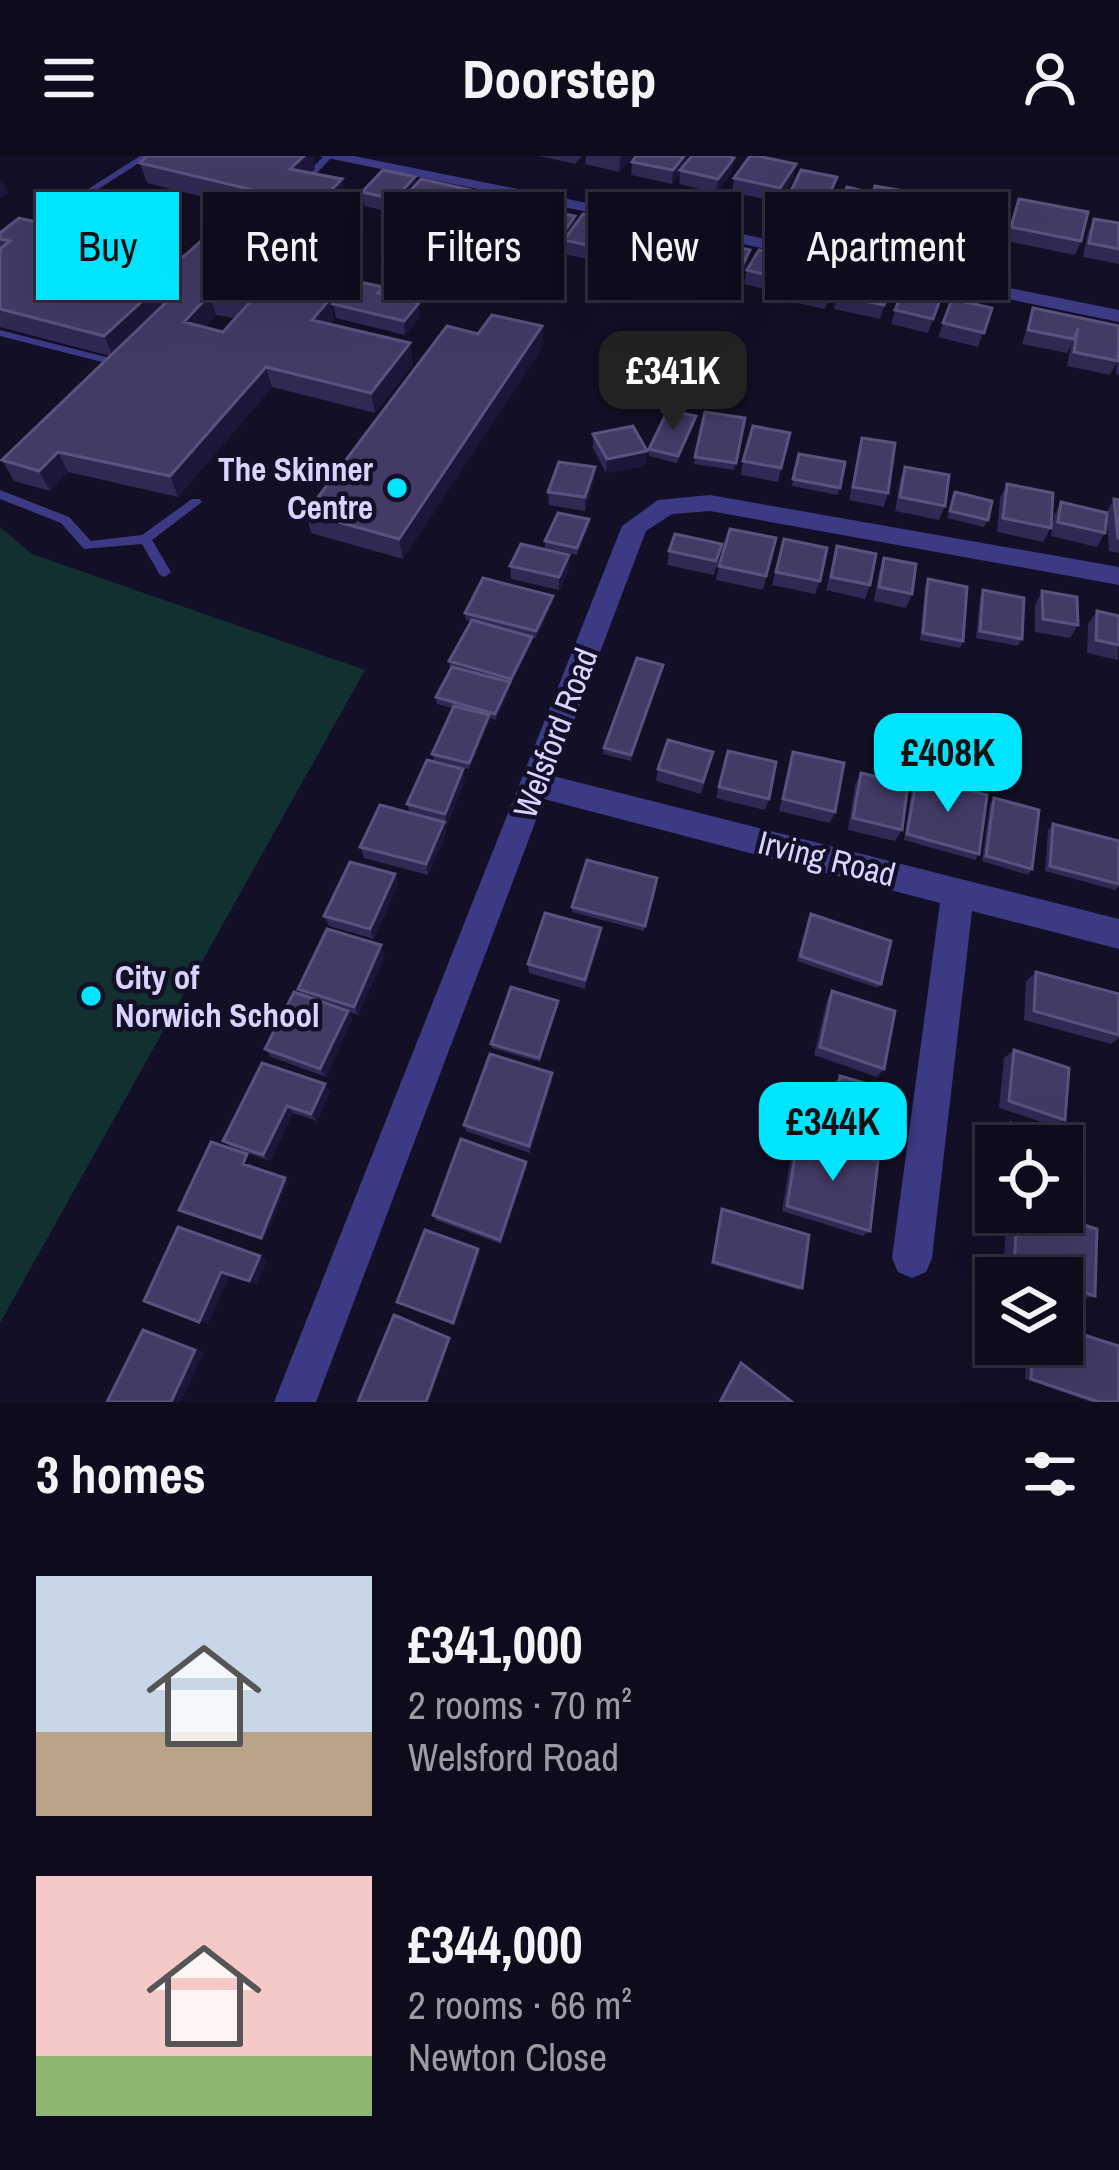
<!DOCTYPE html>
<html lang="en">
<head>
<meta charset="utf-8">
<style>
	body { margin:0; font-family:"Archivo Narrow",sans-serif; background:#171425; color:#f1f3f6; height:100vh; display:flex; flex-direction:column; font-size:45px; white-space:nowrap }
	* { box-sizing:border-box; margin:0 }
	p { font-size:39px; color:#9b9ba3 }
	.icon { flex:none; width:66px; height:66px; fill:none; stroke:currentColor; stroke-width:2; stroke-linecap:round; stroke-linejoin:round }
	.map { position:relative; height:1246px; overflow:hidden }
	.side { display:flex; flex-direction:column; background:#0e0b1c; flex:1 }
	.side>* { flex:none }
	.hud { position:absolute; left:36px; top:36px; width:1047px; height:108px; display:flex; gap:24px }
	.controls { position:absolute; left:975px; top:969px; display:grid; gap:24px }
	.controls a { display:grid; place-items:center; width:108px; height:108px; border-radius:0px; background:#0e0b1c; box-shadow:0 12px 48px #0002,0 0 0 3px #2e2b3b; font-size:60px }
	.price { position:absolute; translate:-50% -102px; padding:0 27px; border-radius:24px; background:#00e5ff; color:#111; font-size:39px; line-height:78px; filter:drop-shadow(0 3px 6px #0008) }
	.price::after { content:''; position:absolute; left:50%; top:72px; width:36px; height:27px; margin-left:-18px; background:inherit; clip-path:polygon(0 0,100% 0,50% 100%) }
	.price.selected { background:#222; color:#fff }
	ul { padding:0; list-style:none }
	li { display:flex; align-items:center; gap:36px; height:300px; padding:0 36px }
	li span { display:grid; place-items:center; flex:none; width:336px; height:240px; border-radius:0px; color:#555 }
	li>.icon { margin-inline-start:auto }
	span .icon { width:144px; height:144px; fill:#fffc; stroke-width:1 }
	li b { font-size:51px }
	h2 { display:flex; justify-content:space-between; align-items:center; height:144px; padding:0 36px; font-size:51px }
	.tag { padding:0 42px; border-radius:0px; background:#0e0b1c; box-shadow:0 12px 48px #0002,0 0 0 3px #2e2b3b; font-size:42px; line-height:108px }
	.tag.selected { background:#00e5ff; color:#111 }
	header { display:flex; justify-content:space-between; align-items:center; height:156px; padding:0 36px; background:#0e0b1c; font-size:54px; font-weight:800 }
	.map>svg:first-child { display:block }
	.green { fill:#12302f }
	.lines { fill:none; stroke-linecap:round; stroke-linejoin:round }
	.lane { fill:#3d3a85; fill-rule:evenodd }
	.street { fill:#3d3a85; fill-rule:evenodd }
	.wall { fill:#312854; fill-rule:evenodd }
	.shaded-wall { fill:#1d163a }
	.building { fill:#433a66; stroke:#5a527e; stroke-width:3; fill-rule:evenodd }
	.poi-dot { fill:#00e5ff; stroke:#130f26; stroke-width:4.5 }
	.labels { text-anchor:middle; stroke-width:9; stroke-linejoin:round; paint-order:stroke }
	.poi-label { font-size:33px; font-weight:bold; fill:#d9d4ff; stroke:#130f26; text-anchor:end }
	.street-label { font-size:33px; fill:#d9d4ff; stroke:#130f26 }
</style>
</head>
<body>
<header><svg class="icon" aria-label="menu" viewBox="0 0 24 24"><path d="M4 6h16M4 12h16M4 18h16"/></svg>Doorstep<svg class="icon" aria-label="person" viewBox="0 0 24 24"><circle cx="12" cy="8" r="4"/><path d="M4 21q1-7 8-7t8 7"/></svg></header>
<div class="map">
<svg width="1119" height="1246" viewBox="0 0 1119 1246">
	<rect width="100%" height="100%" fill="#130f26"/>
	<path class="green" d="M0 371 32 398 365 514 0 1167Z"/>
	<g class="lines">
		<path class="lane" d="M140 0H150L0 96V89Z
			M324 0H333L313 21H307V17Z
			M86 89 94 91 72 111H64V107Z
			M0 174 110 202 111 204 106 207 0 180Z
			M0 334 69 361 91 385 142 379 192 343H200L202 346 152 384 171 416 165 421 160 419 142 388 84 393 61 367 0 343Z"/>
		<path class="street" d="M318 0H354L1119 154V166Z
			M710 339 1119 411V429L710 355 672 358 646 375 553 620 1119 763V793L972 755 932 1102 926 1116 912 1122 898 1116 892 1102 940 747 544 643 316 1246H274L622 370 658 344Z"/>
	</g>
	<path class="wall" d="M147 0H313L315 13 311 17 342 23 345 44 265 128 280 131 334 125 337 139 331 146 334 163 330 168 413 208 375 257 272 231 178 341 68 316 50 335 14 325 2 304 110 200 0 171V77L77 93 73 97 120 108 183 101 240 50 147 27 140 7ZM216 159 235 162 223 176 205 171Z
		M539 0H582L575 8Z
		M586 0H633L619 16 585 8Z
		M632 6 686 7 732 16 716 37 679 28 680 17 672 28 631 19Z
		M794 21 778 46 732 36 734 22Z
		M416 29 493 39V52L472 78 400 63 399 54 396 57 364 50 362 36Z
		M875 30 932 40 920 74 865 65Z
		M791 35H834L825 55 788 49Z
		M864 35 857 57 838 54 839 47Z
		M968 38 1001 71 996 85 958 78Z
		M1019 43 1081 85 1075 99 1006 85Z
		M934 47 953 50 944 81 925 78Z
		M533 49V61L575 69 619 71 663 86 708 96 748 108 733 136 697 128 698 118 694 126 652 116 653 108 647 118 603 109V102L601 106 564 98V89L528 82V70L514 89 485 82 484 68Z
		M1094 63 1119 67V108L1083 101 1088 76Z
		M747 114 796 118 785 138 744 128Z
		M834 127 825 153 792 146 795 132Z
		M891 129 880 163 834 153 837 139Z
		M383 131 384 139 420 161 405 179 336 162 333 148Z
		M941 141 928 177 891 168 895 154Z
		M952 143 992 152 978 191 938 181Z
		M1033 152 1119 170V219L1116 218 1117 206 1110 219 1067 210 1071 189 1067 197 1022 188Z
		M542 170 543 190 403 403 311 377 306 357Z
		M705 256 745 262 734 314 694 308Z
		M696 260 695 267 677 307 649 300V293Z
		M790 277 778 326 741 319 743 305Z
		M593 278 646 309 606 317 593 292Z
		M862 282 888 337 884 351 849 344Z
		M799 298 845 306 838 339 792 330Z
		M905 311 945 350 939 364 895 355 900 325Z
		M594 325 585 355 549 349 548 336Z
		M1007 328 1051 372 1043 386 997 376 1000 342Z
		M955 336 988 364 984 371 947 362Z
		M1114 343 1119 344V397L1109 395 1107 364 1105 377 1097 391 1051 380 1054 360 1061 346 1106 357Z
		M589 370 577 399 545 392V385Z
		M776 382 763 434 716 424 719 410Z
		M784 383 820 425 815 438 772 429Z
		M837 390 870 429 865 443 826 434Z
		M669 395 719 402 714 419 667 409Z
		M884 402 912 438 906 452 874 445 879 415Z
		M510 410 569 413 559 434 511 423Z
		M928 423 963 485 960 492 920 484 925 430Z
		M983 434 1022 483 1018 490 976 482 980 441Z
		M1042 435 1078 469 1070 482 1035 476V449Z
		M553 440V446L536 482 532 481V487L510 529V533L496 564 490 562 469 613 434 604 432 598 453 552 437 548 436 541 450 512 449 505 471 465 466 464 465 457Z
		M1097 455 1119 460 1118 504 1087 497 1088 468Z
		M663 509 631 605 603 598 604 592Z
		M728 595 769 643 765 654 716 642Z
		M793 596 835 656 830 667 779 655Z
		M710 608 701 638 656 625 658 613Z
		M861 617 902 674 895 685 848 674 855 629Z
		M917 620 979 698 975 704 904 684 913 626Z
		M465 625 447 669 444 668 446 678 428 719 364 702 360 691 410 657 407 648Z
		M994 642 1032 713 1028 719 982 705 990 648Z
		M1053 668 1119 685V730L1115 734 1045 715 1048 674Z
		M657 722 644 775 572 756V751Z
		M398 728 374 783 329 770 324 760Z
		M811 758 881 828 878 832 797 805Z
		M601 772 600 782 585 833 529 817 528 808Z
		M385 799 358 859 349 856 352 863 326 921 271 901 265 893 302 839 298 833Z
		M1036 816 1119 838V882L1111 888 1024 864 1026 825Z
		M832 835 884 913 877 921 814 899 827 844Z
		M558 849 540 906 492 892 491 888Z
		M1014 894 1065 964 1054 970 999 952 1004 902Z
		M552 917V925L530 997 466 975 464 969Z
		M840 920 882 993 874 1000 825 984 834 927Z
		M325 928 330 936 317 965 293 957 270 1005 231 991 223 985Z
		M1011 967 1059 990H1000L1001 974Z
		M798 981 870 1075 863 1080 782 1055 793 988Z
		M527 1011 501 1088 436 1064 433 1059Z
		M722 1053 802 1132 799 1134 711 1108Z
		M1007 1056H1044L1095 1140 1083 1143 1062 1136V1122H1019L1003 1117Z
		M1027 1188H1062L1119 1246H1091L1025 1223Z"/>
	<path class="shaded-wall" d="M304 0H313L315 13 295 33 290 13Z
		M622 0H633L619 16 620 2Z
		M684 0H686V9L672 28 673 14Z
		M734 2 732 16 716 37 718 23Z
		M796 8 794 21 778 46 780 32Z
		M415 21 417 35 398 49 399 54 396 57 394 43Z
		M342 23 345 44 250 143 244 123Z
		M2 24 9 38 0 42V25Z
		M493 39V52L472 78 471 64Z
		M533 49V63L514 89 513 75Z
		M575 60V74L564 84 563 90 564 76Z
		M619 66 618 80 604 95 603 102 601 106V92Z
		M69 73 77 93 57 111 48 91Z
		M664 75 663 89 653 102V108L647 118 648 104Z
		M710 87 708 101 698 114 694 126 695 112Z
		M750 94 748 108 733 136 736 122Z
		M799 104 796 118 785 138 787 124Z
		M334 125 337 139 331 146 334 163 316 184 312 164 320 141Z
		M161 128 168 149 113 201 104 180Z
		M210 138 216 159 191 187 184 166Z
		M419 147 420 161 405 179 404 165Z
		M542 170 543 190 403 403 399 383Z
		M410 187 413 208 375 257 371 237Z
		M266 211 272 231 178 341 170 320Z
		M696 260 695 267 677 307 678 300Z
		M647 295 646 309 606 317 607 303Z
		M58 296 68 316 50 335 39 315Z
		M595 311 594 325 585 355V341Z
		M589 363V370L577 399V392Z
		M569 399V413L559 434V421Z
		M553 440V446L536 482V475Z
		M532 481V487L511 529V523Z
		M663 509 662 516 631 605V599Z
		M510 526V533L496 564 495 558Z
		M489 559 490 565 469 613V607Z
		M463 613 465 625 447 669 445 658Z
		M444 666 446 678 428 719 426 708Z
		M395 718 398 728 374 783 370 773Z
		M601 772 600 782 585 833V824Z
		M381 789 385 799 358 859 354 851Z
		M348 855 352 863 326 921 320 913Z
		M552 917V925L530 997 529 990Z
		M325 928 330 936 317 965 311 958Z
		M287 950 293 957 270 1005 263 999Z
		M526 1006 527 1011 501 1088 500 1084Z
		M285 1022 289 1025 264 1084 261 1082Z
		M478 1093 480 1097 455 1170 453 1167Z
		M260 1100 267 1104 257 1129 249 1125Z
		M221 1116 230 1119 208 1168 199 1166Z
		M143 1174 204 1196 181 1246H171Z
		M449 1182 451 1183 428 1246H426Z"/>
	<path class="building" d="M147 0H304L290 13 342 23 244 123 330 143 312 164 410 187 371 237 266 211 170 320 58 296 39 315 2 304 180 133 161 128 104 180 0 153V93L10 85 0 83V77L19 62 69 73 48 91 56 93 120 108 139 91 183 101 257 35 140 7ZM210 138 250 146 223 176 184 166Z
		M636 0H684L673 14 632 6Z
		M692 0H726L734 2 718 23 680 14Z
		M750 0H757L796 8 780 32 734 22Z
		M383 14 415 21 394 43 362 36Z
		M801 14 837 21 828 41 791 35Z
		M421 23 493 39 471 64 398 49Z
		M875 30 932 40 924 60 869 51Z
		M847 31 864 35 859 50 839 47Z
		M968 38 1006 44 1001 71 962 64Z
		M505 43 533 49 513 75 484 68Z
		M1019 43 1088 56 1081 85 1011 71Z
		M934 47 953 50 946 74 927 71Z
		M539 53 575 60 564 76 528 69Z
		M583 58 619 66 601 92 564 84Z
		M1094 63 1119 67V93L1089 87Z
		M621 67 664 75 648 104 604 95Z
		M668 78 710 87 695 112 653 102Z
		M714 86 750 94 736 122 698 114Z
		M759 94 799 104 787 124 747 114Z
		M805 107 837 113 828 139 795 132Z
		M293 116 334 125 320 140 280 131Z
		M846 120 891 129 884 149 837 139Z
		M355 125 383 131 378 137 419 147 404 165 333 148Z
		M904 133 941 141 933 163 895 154Z
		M952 143 992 152 984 177 943 167Z
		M1033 152 1119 170 1118 205 1074 196 1078 172 1074 183 1028 174Z
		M492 159 542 170 399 383 306 357 447 170 478 178Z
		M668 254 696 260 678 300 649 293Z
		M705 256 745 262 736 307 695 301Z
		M633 270 647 295 607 303 593 278Z
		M753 270 790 277 781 312 743 305Z
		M862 282 895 287 888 337 853 331Z
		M799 298 845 306 840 332 793 323Z
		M559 306 595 311 585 341 548 336Z
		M905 311 949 319 945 350 900 341Z
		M1007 328 1053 337 1051 372 1003 362Z
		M955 336 992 345 988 364 950 355Z
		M1114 343 1119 344V382H1118Z
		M1061 346 1107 357 1105 377 1058 366Z
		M558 357 589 363 577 392 545 385Z
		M730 373 776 382 766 420 719 410Z
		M675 378 722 388 716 405 669 395Z
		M784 383 827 392 820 425 776 416Z
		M521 388 569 399 559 421 510 410Z
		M837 390 876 398 870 429 831 421Z
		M884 402 916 408 912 438 879 431Z
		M483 422 553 440 536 475 465 457Z
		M928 423 967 431 963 485 923 477Z
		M983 434 1024 442 1022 483 980 475Z
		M1042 435 1077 441 1078 469 1043 463Z
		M1097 455 1119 460V489L1096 484Z
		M472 464 532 481 511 523 449 505Z
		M637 502 663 509 631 599 604 592Z
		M452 511 510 526 495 558 436 541Z
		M454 550 489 559 469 607 432 598Z
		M668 584 713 596 703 626 658 613Z
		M728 595 776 606 769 643 719 631Z
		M793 596 844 607 835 656 783 643Z
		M427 604 463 613 445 658 407 648Z
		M861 617 908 628 902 674 853 662Z
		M917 620 987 639 979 698 907 678Z
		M994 642 1039 654 1032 713 986 700Z
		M380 649 444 666 426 708 360 691Z
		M1053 668 1119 685V728L1050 710Z
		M587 704 657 722 645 770 572 751Z
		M350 706 395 718 370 773 324 760Z
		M545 757 601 772 585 824 528 808Z
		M811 758 891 785 881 828 800 800Z
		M327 773 381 789 354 851 298 833Z
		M1036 816 1119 838V879L1034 855Z
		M511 831 558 845 539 902 491 888Z
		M832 835 895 855 884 913 820 891Z
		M294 836 348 855 320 913 265 893Z
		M1014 894 1069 912 1065 964 1009 945Z
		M490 898 552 917 529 990 464 969Z
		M262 907 325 928 311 958 287 950 263 999 223 985Z
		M840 920 889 934 882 993 831 978Z
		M1011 967 1059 981V990H1010Z
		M798 981 878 1005 870 1075 787 1050Z
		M461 983 526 1006 500 1084 433 1059Z
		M211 986 247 998 243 1008 285 1022 261 1082 179 1054Z
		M722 1053 809 1079 802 1132 713 1106Z
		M1017 1056H1044L1097 1073 1095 1140 1062 1129V1122H1041L1014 1113Z
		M178 1071 260 1100 249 1125 221 1116 199 1166 144 1145Z
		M425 1074 478 1093 453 1167 397 1146Z
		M394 1159 449 1182 426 1246H358Z
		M1062 1172 1119 1190V1246H1099L1031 1223 1033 1188H1062Z
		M143 1174 195 1194 171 1246H107Z
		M741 1207 792 1246H720Z"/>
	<g class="poi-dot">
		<circle cx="397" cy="332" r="12"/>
		<circle cx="91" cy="840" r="12"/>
	</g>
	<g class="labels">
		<g class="poi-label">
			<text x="373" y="325">The Skinner<tspan x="373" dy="38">Centre</tspan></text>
			<text x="115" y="833" text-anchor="start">City of<tspan x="115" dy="38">Norwich School</tspan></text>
		</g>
		<g class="street-label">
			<text transform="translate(555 577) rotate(-69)" y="12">Welsford Road</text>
			<text transform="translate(827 702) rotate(14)" y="12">Irving Road</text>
		</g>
	</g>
</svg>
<div class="controls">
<a><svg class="icon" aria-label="locate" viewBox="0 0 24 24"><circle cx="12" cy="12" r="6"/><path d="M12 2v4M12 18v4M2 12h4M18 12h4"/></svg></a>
<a><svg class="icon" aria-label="layers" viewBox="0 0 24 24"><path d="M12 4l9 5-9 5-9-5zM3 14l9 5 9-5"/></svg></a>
</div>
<b class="price selected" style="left:673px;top:277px">£341K</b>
<b class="price" style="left:948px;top:659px">£408K</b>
<b class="price" style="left:833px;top:1028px">£344K</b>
<div class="hud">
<a class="tag selected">Buy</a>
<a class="tag">Rent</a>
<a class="tag">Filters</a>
<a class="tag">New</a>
<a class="tag">Apartment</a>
</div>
</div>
<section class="side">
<h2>3 homes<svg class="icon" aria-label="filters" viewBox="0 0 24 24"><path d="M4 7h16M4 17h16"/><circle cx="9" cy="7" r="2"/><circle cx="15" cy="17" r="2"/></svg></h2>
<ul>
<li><span style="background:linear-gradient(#c9d6e8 65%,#b9a48a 0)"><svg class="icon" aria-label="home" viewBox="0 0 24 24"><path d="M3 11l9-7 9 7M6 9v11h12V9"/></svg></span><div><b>£341,000</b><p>2 rooms · 70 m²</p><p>Welsford Road</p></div></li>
<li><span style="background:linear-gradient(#f6c9c9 75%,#8fb573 0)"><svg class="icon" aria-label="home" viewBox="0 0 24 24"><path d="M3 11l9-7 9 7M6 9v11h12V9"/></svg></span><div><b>£344,000</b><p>2 rooms · 66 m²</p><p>Newton Close</p></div></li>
</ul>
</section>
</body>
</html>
